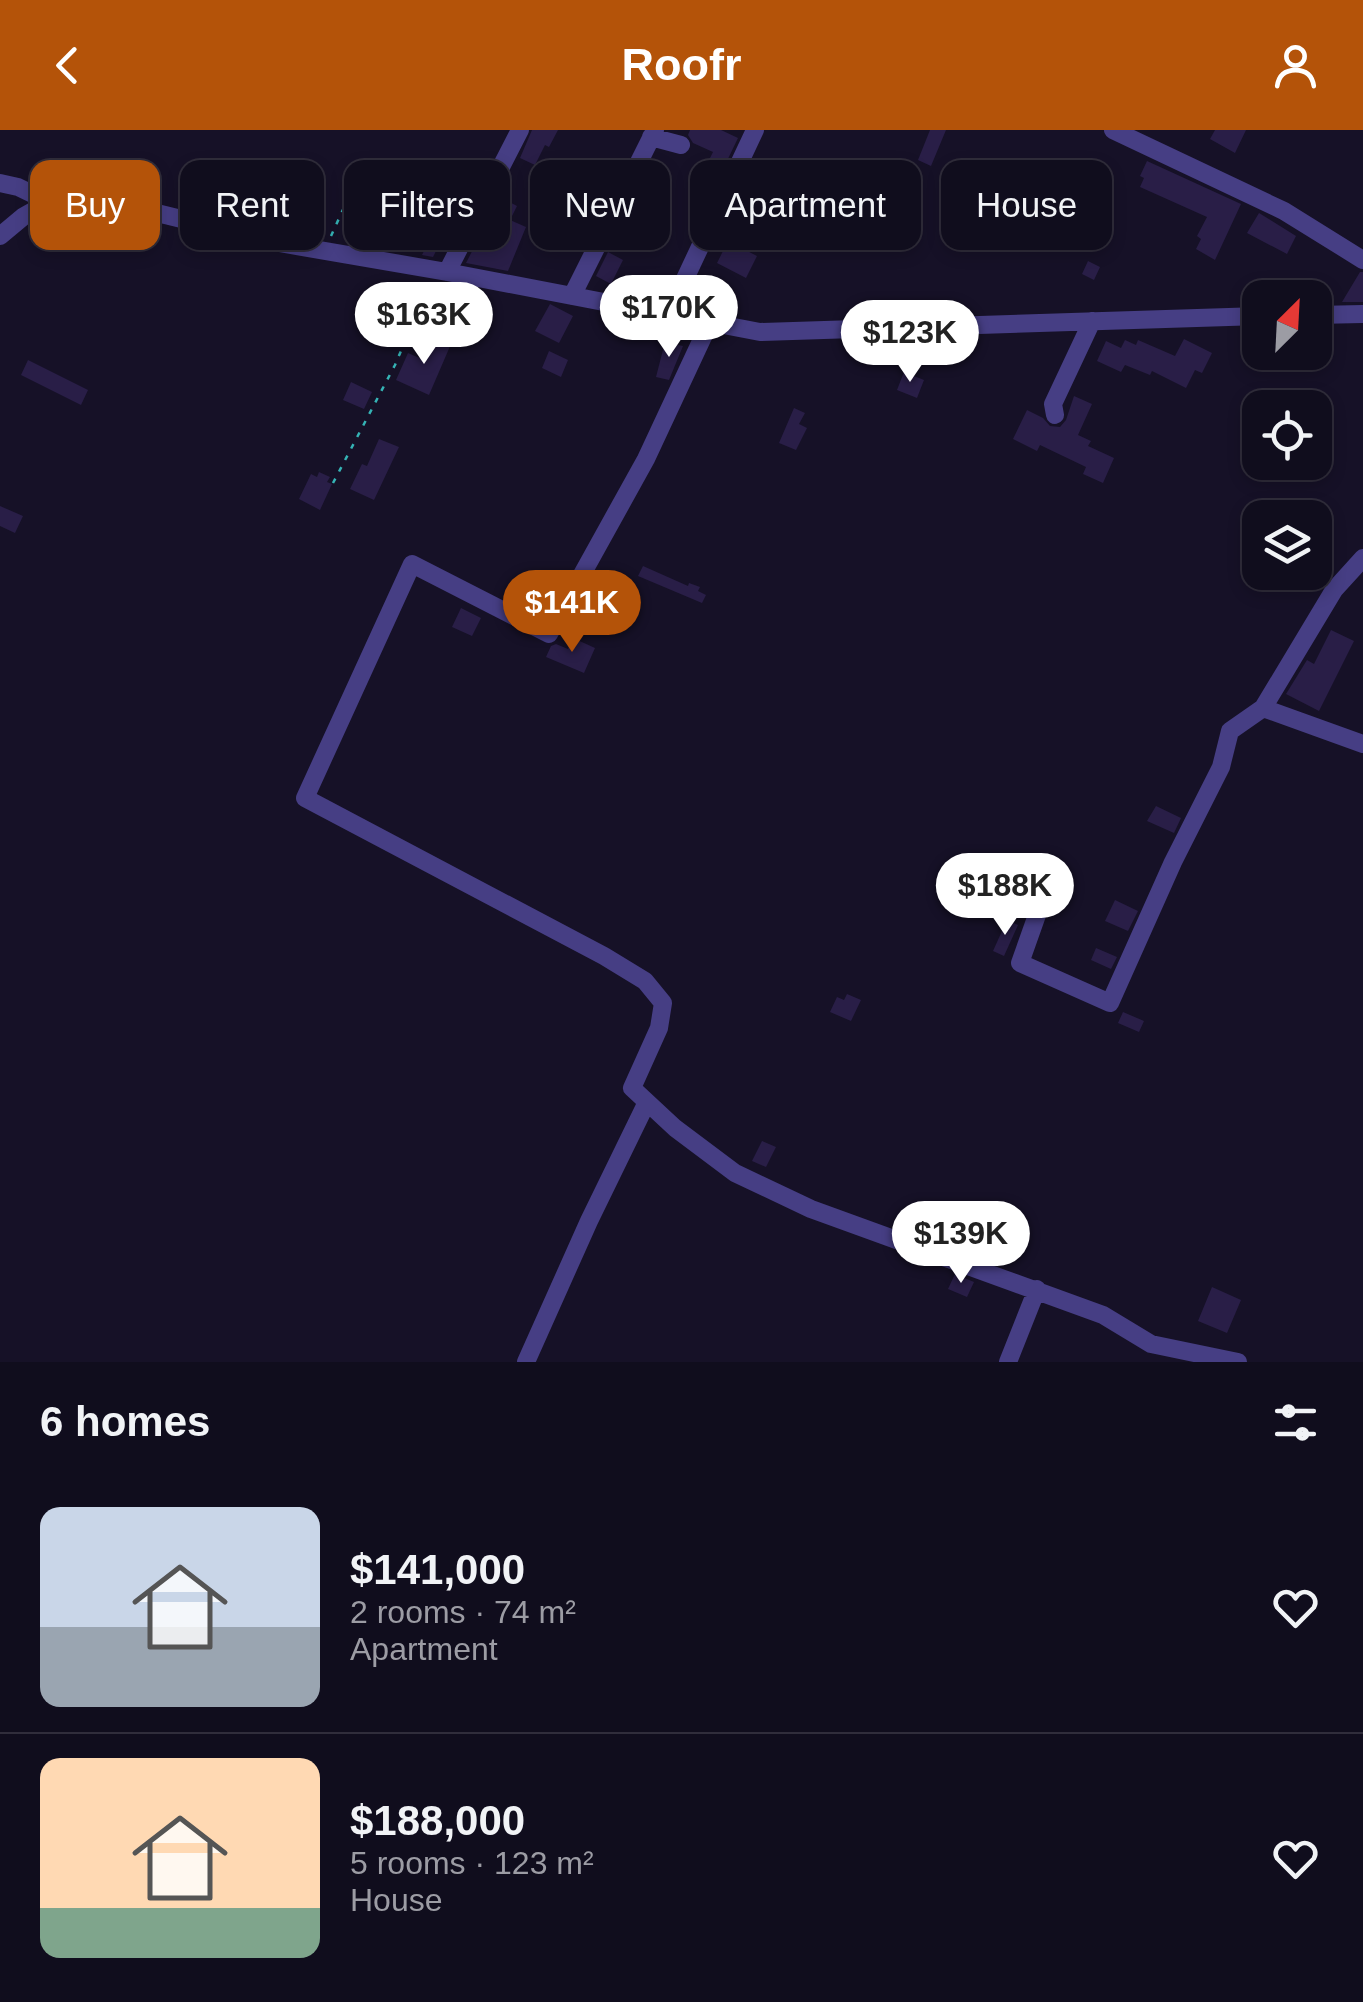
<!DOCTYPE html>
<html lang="en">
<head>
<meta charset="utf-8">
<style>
	body { margin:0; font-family:Arial,sans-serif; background:#1e1b2a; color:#f1f3f6; height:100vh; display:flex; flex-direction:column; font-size:38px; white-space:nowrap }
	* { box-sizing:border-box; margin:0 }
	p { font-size:32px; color:#9c9ca4 }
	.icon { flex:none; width:55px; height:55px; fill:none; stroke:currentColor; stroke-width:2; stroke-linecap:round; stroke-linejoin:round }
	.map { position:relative; height:1232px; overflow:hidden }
	.details { display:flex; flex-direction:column; background:#100d1d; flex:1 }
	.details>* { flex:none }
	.hud { position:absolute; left:30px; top:30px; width:1305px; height:90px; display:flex; gap:20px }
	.needle { width:65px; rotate:24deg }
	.tools { position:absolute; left:1242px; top:150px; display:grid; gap:20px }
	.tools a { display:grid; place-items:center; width:90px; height:90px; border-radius:20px; background:#100d1d; box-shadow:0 5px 15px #0003,0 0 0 2px #302d3b; font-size:50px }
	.price { position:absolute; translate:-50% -85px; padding:0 22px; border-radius:35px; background:#fff; color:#222; font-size:32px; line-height:65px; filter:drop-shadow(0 2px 5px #0008) }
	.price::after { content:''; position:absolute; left:50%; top:60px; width:30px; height:22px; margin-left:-15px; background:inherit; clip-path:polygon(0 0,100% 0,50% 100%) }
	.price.selected { background:#b45309; color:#fff }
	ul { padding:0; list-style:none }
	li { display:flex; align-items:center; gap:30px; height:250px; padding:0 40px }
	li+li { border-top:2px solid #302d3b }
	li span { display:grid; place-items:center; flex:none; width:280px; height:200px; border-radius:20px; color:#555 }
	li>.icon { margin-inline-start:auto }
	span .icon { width:120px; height:120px; fill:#fffc; stroke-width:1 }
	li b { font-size:42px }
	h2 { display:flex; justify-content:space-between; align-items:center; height:120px; padding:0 40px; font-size:42px }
	.pill { padding:0 35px; border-radius:20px; background:#100d1d; box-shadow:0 5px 15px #0003,0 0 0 2px #302d3b; font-size:35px; line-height:90px }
	.pill.selected { background:#b45309; color:#fff }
	header { display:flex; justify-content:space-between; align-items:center; height:130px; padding:0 40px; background:#b45309; color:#fff; font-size:45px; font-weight:700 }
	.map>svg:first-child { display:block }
	.building { fill:#291e47 }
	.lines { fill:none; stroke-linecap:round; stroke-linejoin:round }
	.path { stroke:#35b3b5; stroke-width:2.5; stroke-dasharray:5 8; stroke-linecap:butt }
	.minor { stroke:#463e84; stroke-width:18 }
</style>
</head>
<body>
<header><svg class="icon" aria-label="back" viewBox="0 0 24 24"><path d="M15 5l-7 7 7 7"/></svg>Roofr<svg class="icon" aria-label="person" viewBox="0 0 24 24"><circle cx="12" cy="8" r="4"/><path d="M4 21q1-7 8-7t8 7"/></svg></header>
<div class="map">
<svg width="1363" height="1232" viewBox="0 0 1363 1232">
	<rect width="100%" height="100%" fill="#161127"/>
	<path class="building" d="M532 0H558L549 17 545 15 535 35 520 28Z
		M690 0H721L738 8 725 35 710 28 713 22 693 13 688 5Z
		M930 0H946L931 36 918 30Z
		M1215 0H1246L1235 23 1210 9Z
		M385 31 409 41 401 60 392 57 383 76 367 68Z
		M1147 31 1241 74 1215 130 1196 119 1201 109 1197 106 1207 87 1140 57 1144 48 1140 46Z
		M555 46 579 57 571 75 546 63Z
		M217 49 241 59 231 82 207 72Z
		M500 67 517 76 510 90 526 97 508 141 466 133Z
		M1259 83 1296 106 1287 124 1247 103Z
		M440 89 456 97 444 120 438 117 433 127 422 125Z
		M728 111 757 126 746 148 717 133Z
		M608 122 623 130 611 154 596 146Z
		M1088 131 1100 137 1094 150 1082 144Z
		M1360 142H1363V172H1342Z
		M550 174 573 186 559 213 535 201Z
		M434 207 451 214 429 265 396 250 408 223 424 230Z
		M1184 209 1212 223 1202 243 1195 240 1186 258 1152 241 1150 245 1125 235 1121 242 1097 231 1106 211 1121 218 1125 210 1136 215 1138 210 1175 226Z
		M665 212 683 216 669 250 656 247Z
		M549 221 568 230 561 247 542 238Z
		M28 230 88 260 81 275 21 245Z
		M904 242 924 250 917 268 897 260Z
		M351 252 372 262 364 279 343 270Z
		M1074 266 1092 274 1078 305 1091 311 1088 316 1114 328 1103 353 1083 344 1086 337 1040 315 1037 321 1013 309 1027 280 1043 288 1050 296 1060 297 1066 290Z
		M794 278 805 283 799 294 807 298 796 320 779 313Z
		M379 309 399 317 374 370 350 359 362 334 367 336Z
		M319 342 330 347 327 352 332 354 320 380 299 369 311 344 317 347Z
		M0 376 23 386 15 403 0 396Z
		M643 436 688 456 689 453 700 457 698 461 706 465 702 473 638 446Z
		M605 440 611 461 596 465 592 452 597 443Z
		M461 478 481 488 472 506 452 497Z
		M1331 500 1354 511 1319 581 1286 564 1307 530 1314 534Z
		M573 508 595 518 584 543 546 527 551 516 556 514 568 519Z
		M1156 676 1181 688 1174 703 1147 691Z
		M1115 770 1138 781 1128 801 1105 791Z
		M1007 790 1018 795 1004 826 993 821Z
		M1096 818 1117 827 1111 839 1091 830Z
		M847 864 861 870 851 891 830 882 837 867 844 870Z
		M1123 882 1144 891 1139 902 1118 893Z
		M762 1011 776 1017 766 1037 752 1031Z
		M955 1144 974 1152 967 1167 948 1159Z
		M1212 1157 1241 1170 1227 1203 1198 1191Z"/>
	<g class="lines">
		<path class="path" d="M331 106 361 40
			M333 353 395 235 429 155"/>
		<path class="minor" d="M1113 0 1284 81 1363 130
			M651 7 681 15
			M0 53 18 57 49 72
			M0 106 24 86 49 72H112L279 113 447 142 760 202 1260 186
			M447 142 520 0
			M572 166 655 0
			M668 185 755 0
			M1315 185 1363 184
			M709 194 646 329 549 504 412 434 305 668 604 826 645 851 663 873 659 898 632 958 675 998 735 1043 811 1079 1103 1185 1151 1214 1238 1232
			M1055 285 1053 274 1092 191
			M1363 428 1334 460 1263 578 1363 614
			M1037 785 1020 833 1110 873 1173 732 1221 637 1230 601 1263 578
			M526 1232 589 1091 647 972
			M1008 1232 1037 1159"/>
	</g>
</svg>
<div class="tools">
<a><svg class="needle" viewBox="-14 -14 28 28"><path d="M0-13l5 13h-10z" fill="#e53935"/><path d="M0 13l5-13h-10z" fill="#9c9ca4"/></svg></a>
<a><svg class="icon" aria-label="locate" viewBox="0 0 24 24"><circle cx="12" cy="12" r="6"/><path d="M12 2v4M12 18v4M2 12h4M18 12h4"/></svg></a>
<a><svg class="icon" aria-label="layers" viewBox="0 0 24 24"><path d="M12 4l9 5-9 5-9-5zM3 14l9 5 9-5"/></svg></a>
</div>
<b class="price" style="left:669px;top:230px">$170K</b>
<b class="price" style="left:424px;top:237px">$163K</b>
<b class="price" style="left:910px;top:255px">$123K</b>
<b class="price selected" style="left:572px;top:525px">$141K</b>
<b class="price" style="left:1005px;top:808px">$188K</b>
<b class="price" style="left:961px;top:1156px">$139K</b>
<div class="hud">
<a class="pill selected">Buy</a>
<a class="pill">Rent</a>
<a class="pill">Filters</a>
<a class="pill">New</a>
<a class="pill">Apartment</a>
<a class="pill">House</a>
</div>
</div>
<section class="details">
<h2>6 homes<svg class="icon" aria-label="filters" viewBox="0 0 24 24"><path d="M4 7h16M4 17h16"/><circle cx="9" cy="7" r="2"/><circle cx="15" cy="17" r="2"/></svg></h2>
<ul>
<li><span style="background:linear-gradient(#c9d6e8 60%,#9aa5b1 0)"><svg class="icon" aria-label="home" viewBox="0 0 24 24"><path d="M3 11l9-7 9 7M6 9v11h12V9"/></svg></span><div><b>$141,000</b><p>2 rooms · 74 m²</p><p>Apartment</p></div><svg class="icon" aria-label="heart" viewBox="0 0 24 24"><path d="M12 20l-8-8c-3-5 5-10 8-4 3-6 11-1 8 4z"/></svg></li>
<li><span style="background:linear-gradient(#ffd9b3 75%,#7fa58c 0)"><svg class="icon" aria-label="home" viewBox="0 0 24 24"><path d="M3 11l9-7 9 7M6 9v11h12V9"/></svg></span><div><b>$188,000</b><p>5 rooms · 123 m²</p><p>House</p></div><svg class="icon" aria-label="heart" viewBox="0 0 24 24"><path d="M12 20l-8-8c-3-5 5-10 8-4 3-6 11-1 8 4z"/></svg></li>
</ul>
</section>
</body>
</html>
